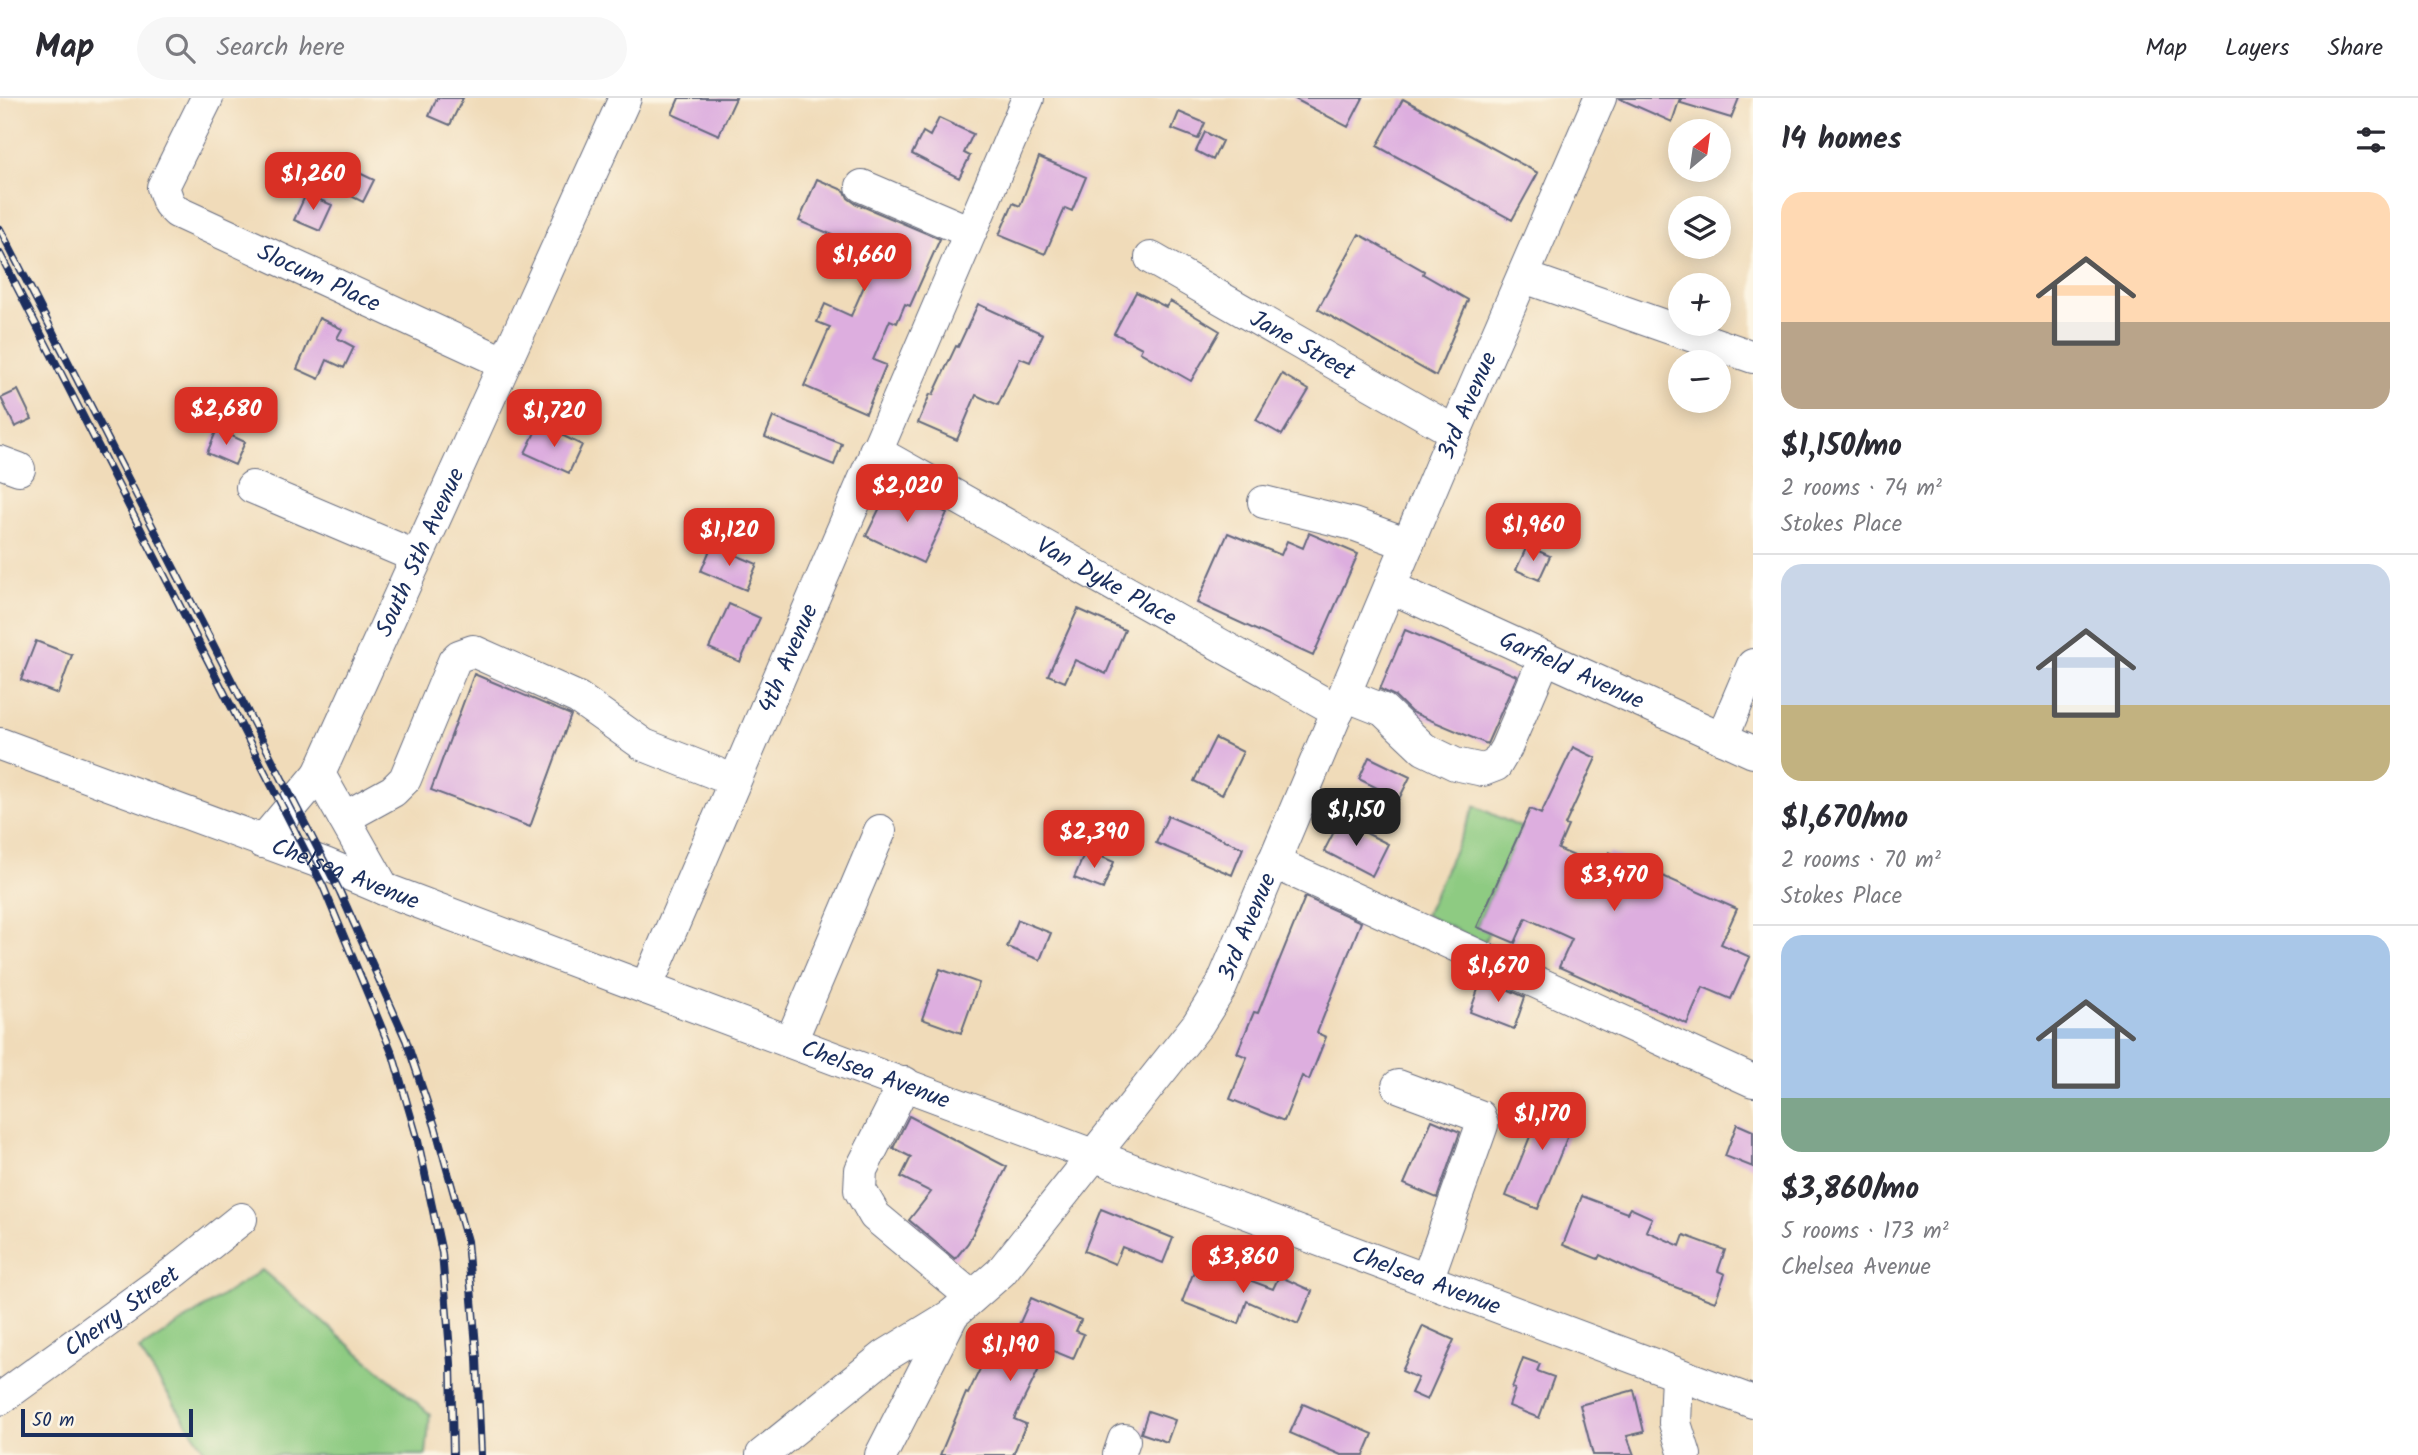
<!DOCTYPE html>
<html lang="en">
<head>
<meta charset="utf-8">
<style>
	body { margin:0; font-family:Kalam,sans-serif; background:#f7f7f7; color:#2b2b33; height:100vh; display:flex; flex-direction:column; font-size:26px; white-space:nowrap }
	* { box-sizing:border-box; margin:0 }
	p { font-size:23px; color:#7c7c81 }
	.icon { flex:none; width:38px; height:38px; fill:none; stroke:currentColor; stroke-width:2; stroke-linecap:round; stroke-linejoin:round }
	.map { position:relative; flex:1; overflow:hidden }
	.drawer { display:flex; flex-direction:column; background:#fff; width:665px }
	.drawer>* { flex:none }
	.needle { width:46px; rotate:29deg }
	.tools { position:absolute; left:1668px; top:21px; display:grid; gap:14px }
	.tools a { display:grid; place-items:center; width:63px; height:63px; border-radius:50%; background:#fff; box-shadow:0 4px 18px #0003; font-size:35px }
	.scale { position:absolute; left:21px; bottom:18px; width:172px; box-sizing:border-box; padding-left:7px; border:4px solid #1b2f5e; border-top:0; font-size:19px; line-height:24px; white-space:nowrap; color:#1b2f5e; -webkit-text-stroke:5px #fcf5e5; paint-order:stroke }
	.price { position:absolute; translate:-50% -60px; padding:0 16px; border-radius:14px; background:#d93025; color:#fff; font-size:23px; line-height:46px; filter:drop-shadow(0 2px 4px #0008) }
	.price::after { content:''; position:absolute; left:50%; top:42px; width:21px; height:16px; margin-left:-10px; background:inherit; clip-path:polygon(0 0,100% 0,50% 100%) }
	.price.active { background:#222; color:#fff }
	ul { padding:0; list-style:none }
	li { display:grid; align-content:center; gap:14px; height:371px; padding:0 28px }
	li+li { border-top:2px solid #e1e1e2 }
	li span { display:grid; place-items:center; height:217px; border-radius:21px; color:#555 }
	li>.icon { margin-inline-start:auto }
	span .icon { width:126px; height:126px; fill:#fffc; stroke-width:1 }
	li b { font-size:30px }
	h2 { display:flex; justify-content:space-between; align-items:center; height:84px; padding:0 28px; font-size:30px }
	header { display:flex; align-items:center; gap:42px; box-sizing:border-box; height:98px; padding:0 35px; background:#fff; border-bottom:2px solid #e1e1e2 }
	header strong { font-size:33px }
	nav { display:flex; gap:38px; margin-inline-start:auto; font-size:24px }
	.search { width:490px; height:63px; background:#f7f7f7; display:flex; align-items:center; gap:18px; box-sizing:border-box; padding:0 24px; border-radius:38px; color:#7c7c81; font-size:26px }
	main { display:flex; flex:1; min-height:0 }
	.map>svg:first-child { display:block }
	.green { fill:#8ecb82; stroke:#547d70; stroke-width:2 }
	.building { fill:#ddaedf }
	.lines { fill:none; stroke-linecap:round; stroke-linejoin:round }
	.minor-casing { stroke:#666b7e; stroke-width:34 }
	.minor { stroke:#fff; stroke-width:32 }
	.rail-casing { stroke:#1b2f5e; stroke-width:8 }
	.rail { stroke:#fcf5e5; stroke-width:5; stroke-dasharray:16; stroke-linecap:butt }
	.labels { text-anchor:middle; stroke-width:5; stroke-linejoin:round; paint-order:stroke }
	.street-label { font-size:24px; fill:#1b2f5e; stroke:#fcf5e5 }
</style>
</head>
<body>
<header>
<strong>Map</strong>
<div class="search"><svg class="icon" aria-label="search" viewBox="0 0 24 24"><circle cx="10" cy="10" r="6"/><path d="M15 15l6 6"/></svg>Search here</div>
<nav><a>Map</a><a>Layers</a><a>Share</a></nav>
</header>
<main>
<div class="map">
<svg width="1753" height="1357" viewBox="0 0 1753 1357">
	<rect width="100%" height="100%" fill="#fcf5e5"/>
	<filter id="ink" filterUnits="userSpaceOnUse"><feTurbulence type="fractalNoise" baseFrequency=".0143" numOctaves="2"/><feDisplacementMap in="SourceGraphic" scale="14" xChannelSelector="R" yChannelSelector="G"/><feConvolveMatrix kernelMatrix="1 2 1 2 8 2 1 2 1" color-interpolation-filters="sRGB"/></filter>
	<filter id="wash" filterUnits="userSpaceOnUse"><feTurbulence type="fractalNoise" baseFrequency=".00686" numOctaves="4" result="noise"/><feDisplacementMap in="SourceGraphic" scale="28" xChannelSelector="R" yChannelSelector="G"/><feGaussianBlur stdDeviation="1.57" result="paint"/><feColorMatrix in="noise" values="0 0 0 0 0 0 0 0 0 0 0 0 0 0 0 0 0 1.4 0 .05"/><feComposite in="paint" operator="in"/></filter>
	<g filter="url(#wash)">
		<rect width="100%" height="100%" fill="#f0dbb9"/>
		<path class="green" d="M1475 708 1522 730 1477 828 1489 834 1484 845 1425 817Z
			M262 1172 430 1316 426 1357H208L139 1252Z"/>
		<g id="blocks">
			<path class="building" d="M437 0H463L450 27 429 18Z
				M679 0H736L719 37 672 16Z
				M1293 0H1363L1348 29Z
				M1618 0H1680L1672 24Z
				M1681 0H1739L1731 20 1681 5Z
				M1403 1 1538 75 1512 122 1377 48Z
				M1179 14 1205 25 1198 41 1172 31Z
				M939 20 973 36 964 55 970 58 959 80 912 56 923 34 930 38Z
				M1205 34 1222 43 1213 62 1196 53Z
				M1039 59 1086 79 1072 113 1065 110 1045 156 999 137 1013 105 1020 108Z
				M349 70 374 82 363 104 339 92Z
				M817 81 845 93 848 100 855 105 940 141 910 208 905 206 897 225 890 222 873 262 886 267 866 315 804 288 830 229 817 224 825 206 851 218 865 186 862 184 876 155 799 123Z
				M306 96 332 107 320 133 294 122Z
				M1359 136 1424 173 1423 176 1468 202 1436 278 1318 211Z
				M1136 194 1166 209 1170 203 1220 233 1191 283 1140 254 1142 250 1114 235Z
				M978 206 1043 236 1030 264 1020 260 998 307 976 297 957 342 918 325 930 296 933 297 956 248 958 249Z
				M319 220 342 231 337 240 354 249 344 270 327 262 319 281 297 271Z
				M1282 276 1309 292 1282 337 1256 322Z
				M18 292 32 321 15 329 1 300Z
				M773 319 842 346 834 367 765 339Z
				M539 326 582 347 569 375 525 355Z
				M217 331 245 344 235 367 207 355Z
				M892 385 947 415 923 465 866 438Z
				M1228 435 1281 457 1287 443 1303 450 1309 435 1358 456 1313 558 1197 505Z
				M712 447 757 466 746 492 701 473Z
				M1527 448 1550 458 1539 482 1516 472Z
				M729 506 760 520 740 564 709 550Z
				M1078 511 1125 532 1106 576 1075 562 1065 584 1048 577Z
				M1405 532 1517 578 1487 646 1411 614 1395 598 1380 591Z
				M36 543 72 557 58 596 21 582Z
				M474 576 571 617 530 729 431 692Z
				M1215 640 1243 654 1222 697 1194 683Z
				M1573 649 1596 660 1565 727 1568 728 1558 751 1602 770 1609 754 1737 811 1721 846 1750 859 1731 901 1703 889 1687 926 1559 869 1572 841 1526 820 1515 845 1477 829 1530 711 1541 716Z
				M1369 659 1410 679 1399 701 1359 681Z
				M1168 718 1243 750 1232 777 1156 745Z
				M1340 722 1388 746 1372 778 1324 753Z
				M1086 752 1114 764 1103 791 1074 780Z
				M1305 799 1361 824 1317 935 1326 939 1309 982 1302 978 1284 1023 1230 1001 1247 959 1237 955 1254 914 1258 915Z
				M1018 822 1051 835 1040 862 1007 849Z
				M940 871 979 885 961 935 922 921Z
				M1482 880 1525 899 1514 931 1470 914Z
				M1541 998 1578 1013 1538 1111 1506 1098 1531 1036 1527 1034Z
				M909 1018 1007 1069 968 1145 955 1161 909 1122 931 1094 901 1079 911 1059 893 1050Z
				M1432 1022 1460 1034 1437 1100 1404 1086Z
				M1737 1026 1753 1033V1069L1725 1058Z
				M1582 1098 1627 1115 1630 1110 1652 1120 1646 1133 1680 1148 1684 1137 1725 1152 1718 1173 1725 1176 1715 1204 1640 1176 1600 1157 1598 1161 1563 1147Z
				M1101 1111 1173 1140 1163 1165 1122 1149 1115 1166 1084 1153Z
				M1198 1163 1273 1191 1279 1178 1312 1193 1298 1226 1247 1203 1239 1226 1182 1204Z
				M1031 1200 1081 1222 1076 1233 1084 1236 1073 1261 1049 1251 1014 1321 1026 1326 1013 1357H940L966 1295 968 1296 994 1242 1009 1249Z
				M1423 1228 1454 1242 1427 1302 1411 1295 1418 1280 1402 1273Z
				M1523 1260 1540 1266 1537 1273 1554 1279 1539 1320 1509 1308 1515 1291 1512 1290Z
				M1634 1292 1644 1334 1627 1338 1634 1357H1593L1580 1307Z
				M1303 1306 1373 1336 1364 1357H1341L1290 1335Z
				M1148 1313 1175 1322 1167 1344 1141 1335Z"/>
		</g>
	</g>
	<g filter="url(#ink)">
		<use href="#blocks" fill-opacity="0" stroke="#666b7e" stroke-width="2"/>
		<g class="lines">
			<defs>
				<g id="minor">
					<path id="s1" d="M207 0 163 89 169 106 177 114 503 264"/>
					<path d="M862 88 970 134"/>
					<path id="s2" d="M1151 160 1455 334"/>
					<path d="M1524 179 1753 259"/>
					<path id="s3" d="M875 353 1338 613"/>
					<path d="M0 364 19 371"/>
					<path d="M252 389 417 459"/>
					<path d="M1264 404 1353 426 1408 446"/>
					<path id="s4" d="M1390 489 1753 654"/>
					<path d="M1345 597 1383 612 1424 651 1455 666 1483 672 1496 667 1506 650 1545 559"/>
					<path d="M1722 640 1753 567"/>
					<path id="s5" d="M0 646 325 766 384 791 646 890 1753 1304"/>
					<path d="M344 720 393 693 405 681 454 563 459 558 473 553 578 600 644 647 733 682"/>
					<path d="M262 744 319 676"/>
					<path d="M1273 764 1753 983"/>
					<path id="s6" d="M384 791 319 676 625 0"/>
					<path id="s7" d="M646 890 1028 0"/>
					<path d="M791 943 880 733"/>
					<path d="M905 985 861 1072 860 1092 875 1118 972 1199"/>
					<path d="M1398 988 1479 1018 1482 1027 1427 1182"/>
					<path d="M1677 1277 1675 1325 1685 1357"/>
					<path id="s8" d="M0 1301 176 1173 241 1121"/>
					<path d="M762 1357 885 1258 952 1217"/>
					<path id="s9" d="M881 1357 953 1216 1001 1174 1198 926 1221 889 1455 334 1600 0"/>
					<path d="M1119 1357 1124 1342"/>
				</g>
			</defs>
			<use href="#minor" class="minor-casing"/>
			<use href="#minor" class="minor"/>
			<defs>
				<path id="rail" d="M0 131 340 794 406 942 435 1028 467 1143 477 1260 481 1357
					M0 156 323 788 393 957 418 1043 442 1155 451 1265 453 1357"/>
			</defs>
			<use href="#rail" class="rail-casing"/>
			<use href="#rail" class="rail"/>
		</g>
	</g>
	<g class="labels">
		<g class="street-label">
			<text dy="8" stroke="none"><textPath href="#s1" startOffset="285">Slocum Place</textPath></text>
			<text dy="8" stroke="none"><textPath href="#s2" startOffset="175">Jane Street</textPath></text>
			<text dy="8" stroke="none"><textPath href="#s9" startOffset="1214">3rd Avenue</textPath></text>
			<text dy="8" stroke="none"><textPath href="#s6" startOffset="376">South 5th Avenue</textPath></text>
			<text dy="8" stroke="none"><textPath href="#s3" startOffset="266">Van Dyke Place</textPath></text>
			<text dy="8" stroke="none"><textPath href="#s7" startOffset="359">4th Avenue</textPath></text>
			<text dy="8" stroke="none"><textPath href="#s4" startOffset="200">Garfield Avenue</textPath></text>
			<text dy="8" stroke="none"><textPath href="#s5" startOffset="369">Chelsea Avenue</textPath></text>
			<text dy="8" stroke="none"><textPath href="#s9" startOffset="648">3rd Avenue</textPath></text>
			<text dy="8" stroke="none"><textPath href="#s5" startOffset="936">Chelsea Avenue</textPath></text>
			<text dy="8" stroke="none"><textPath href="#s5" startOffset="1524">Chelsea Avenue</textPath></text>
			<text dy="8" stroke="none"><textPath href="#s8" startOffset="150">Cherry Street</textPath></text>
		</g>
	</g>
</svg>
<div class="tools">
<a><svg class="needle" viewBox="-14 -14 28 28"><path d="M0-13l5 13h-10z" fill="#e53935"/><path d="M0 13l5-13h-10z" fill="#7c7c81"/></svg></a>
<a><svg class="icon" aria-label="layers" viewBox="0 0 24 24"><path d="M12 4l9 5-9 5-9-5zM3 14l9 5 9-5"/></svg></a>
<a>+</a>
<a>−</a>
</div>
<div class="scale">50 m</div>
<b class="price" style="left:313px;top:114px">$1,260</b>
<b class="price" style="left:864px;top:195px">$1,660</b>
<b class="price" style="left:226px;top:349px">$2,680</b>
<b class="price" style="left:554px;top:351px">$1,720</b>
<b class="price" style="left:907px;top:426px">$2,020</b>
<b class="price" style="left:1533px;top:465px">$1,960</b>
<b class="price" style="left:729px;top:470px">$1,120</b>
<b class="price active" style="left:1356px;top:750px">$1,150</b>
<b class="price" style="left:1094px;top:772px">$2,390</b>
<b class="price" style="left:1614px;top:815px">$3,470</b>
<b class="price" style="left:1498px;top:906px">$1,670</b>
<b class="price" style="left:1542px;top:1054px">$1,170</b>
<b class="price" style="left:1243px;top:1197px">$3,860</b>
<b class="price" style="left:1010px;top:1285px">$1,190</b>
</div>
<section class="drawer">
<h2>14 homes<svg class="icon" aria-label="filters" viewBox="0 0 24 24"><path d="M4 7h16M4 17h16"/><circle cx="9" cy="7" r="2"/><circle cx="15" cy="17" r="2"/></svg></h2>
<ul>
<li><span style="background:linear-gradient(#ffd9b3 60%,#b9a48a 0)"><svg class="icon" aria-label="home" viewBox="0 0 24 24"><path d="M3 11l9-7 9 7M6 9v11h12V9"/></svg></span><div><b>$1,150/mo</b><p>2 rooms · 74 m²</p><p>Stokes Place</p></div></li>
<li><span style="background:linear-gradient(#c9d6e8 65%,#c2b280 0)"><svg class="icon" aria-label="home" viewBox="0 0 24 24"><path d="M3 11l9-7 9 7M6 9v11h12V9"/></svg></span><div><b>$1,670/mo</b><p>2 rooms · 70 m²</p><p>Stokes Place</p></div></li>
<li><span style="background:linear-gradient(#a9c7e8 75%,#7fa58c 0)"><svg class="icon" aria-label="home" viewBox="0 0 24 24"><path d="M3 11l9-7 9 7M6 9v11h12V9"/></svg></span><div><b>$3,860/mo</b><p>5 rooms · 173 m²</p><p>Chelsea Avenue</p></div></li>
</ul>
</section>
</main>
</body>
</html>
